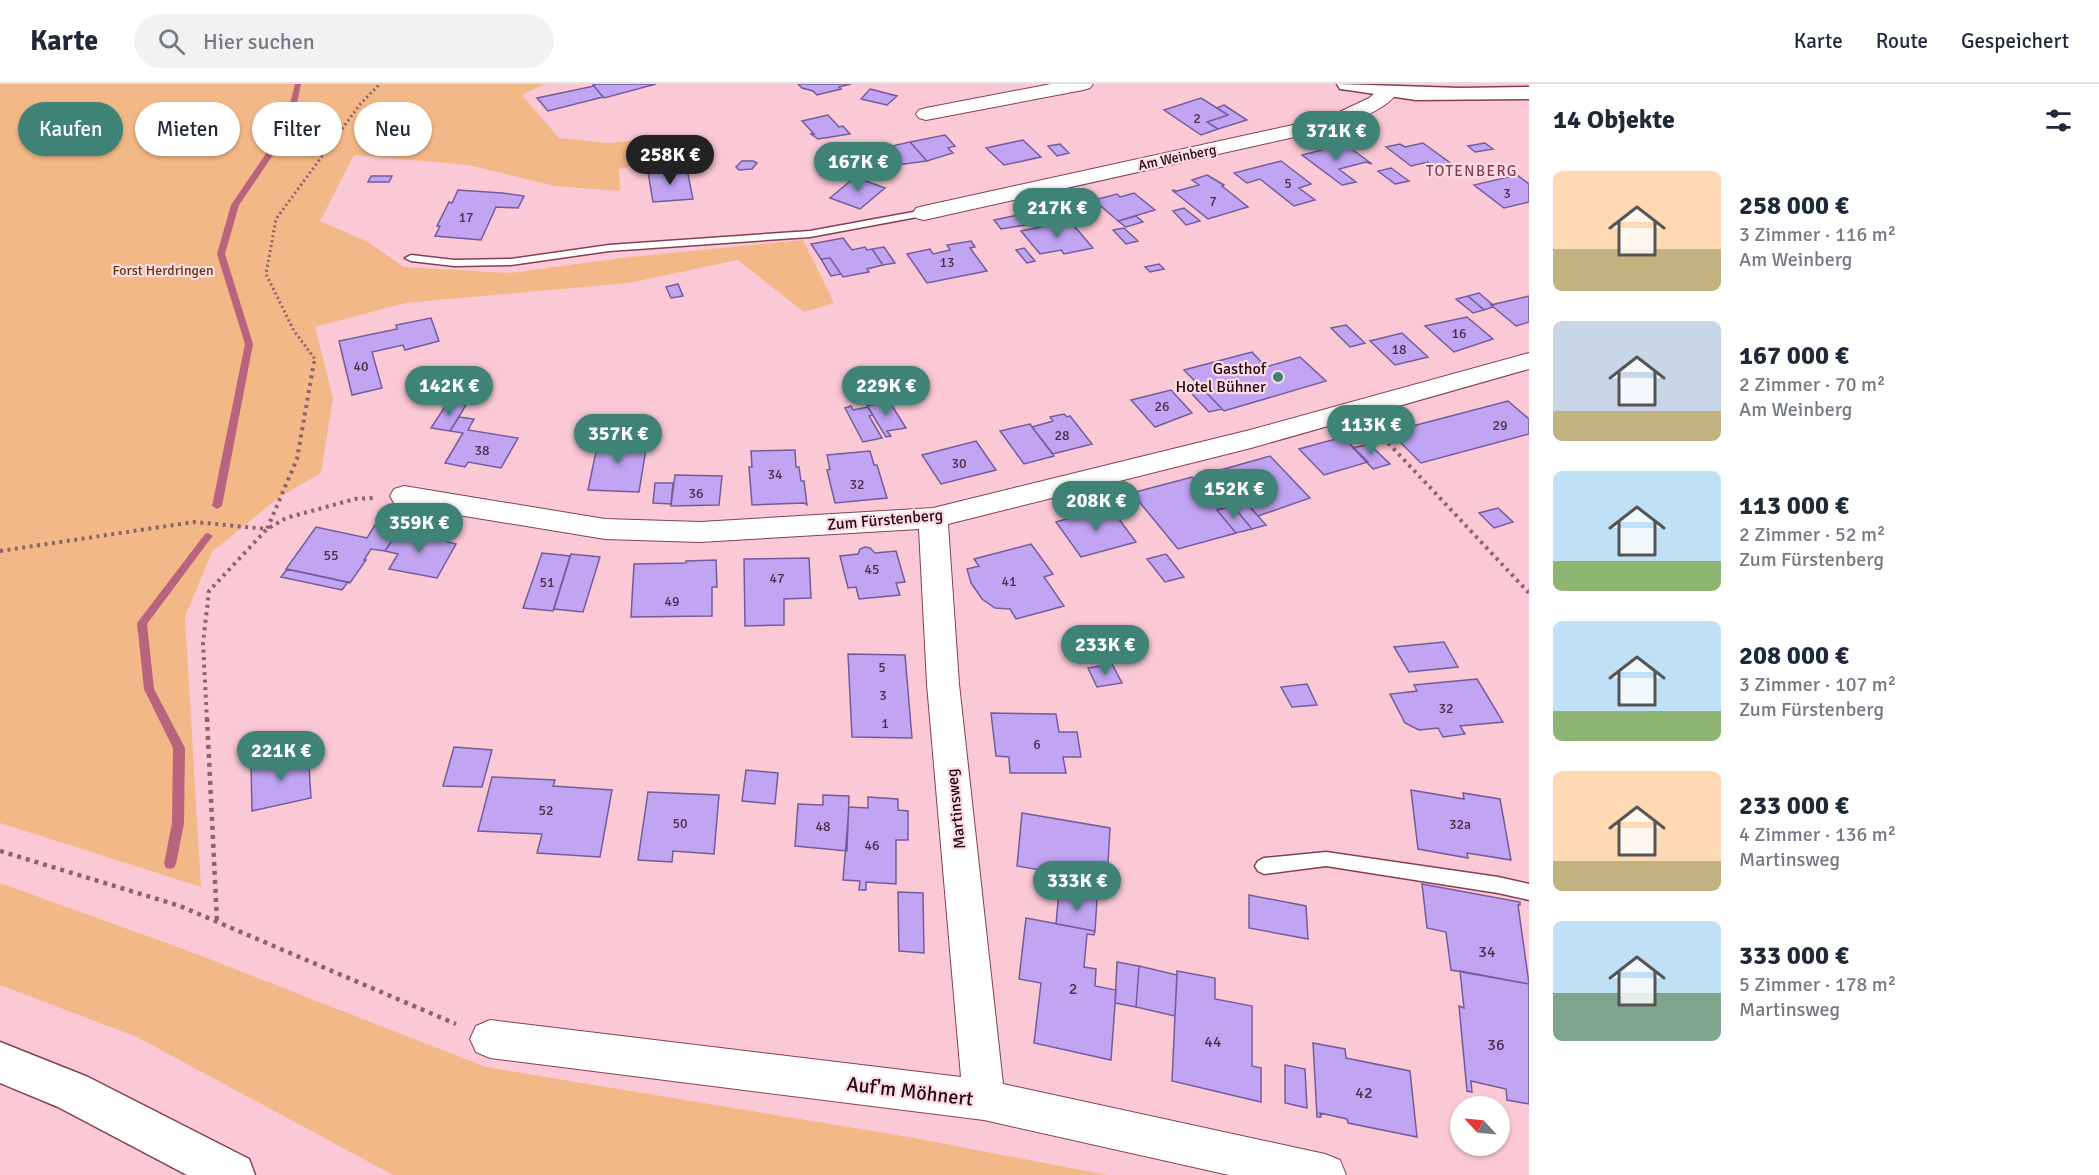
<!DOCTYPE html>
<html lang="de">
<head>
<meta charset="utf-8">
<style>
	body { margin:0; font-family:Signika,sans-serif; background:#f2f2f3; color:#1f2937; height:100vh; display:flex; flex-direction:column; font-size:22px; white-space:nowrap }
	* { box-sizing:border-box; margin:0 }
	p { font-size:20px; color:#747a83 }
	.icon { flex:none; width:33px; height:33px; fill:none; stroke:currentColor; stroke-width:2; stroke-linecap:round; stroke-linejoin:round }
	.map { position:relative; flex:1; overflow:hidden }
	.drawer { display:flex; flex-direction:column; background:#fff; width:570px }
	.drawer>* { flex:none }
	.hud { position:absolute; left:18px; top:18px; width:570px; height:54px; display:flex; gap:12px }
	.needle { width:39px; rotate:296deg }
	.controls { position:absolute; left:1450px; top:1012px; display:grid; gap:12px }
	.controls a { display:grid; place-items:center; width:60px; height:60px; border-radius:50%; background:#fff; box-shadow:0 2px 4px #0004; font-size:30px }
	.price { position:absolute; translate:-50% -51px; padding:0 14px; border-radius:21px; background:#3f8377; color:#fff; font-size:20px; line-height:39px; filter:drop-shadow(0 2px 3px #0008) }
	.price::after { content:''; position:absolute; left:50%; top:36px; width:18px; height:14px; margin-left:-9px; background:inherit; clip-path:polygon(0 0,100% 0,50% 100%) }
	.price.active { background:#222; color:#fff }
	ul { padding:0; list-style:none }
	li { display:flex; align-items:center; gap:18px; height:150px; padding:0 24px }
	li span { display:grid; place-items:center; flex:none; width:168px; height:120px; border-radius:9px; color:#555 }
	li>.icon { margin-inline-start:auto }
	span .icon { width:72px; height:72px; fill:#fffc; stroke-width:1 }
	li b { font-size:26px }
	h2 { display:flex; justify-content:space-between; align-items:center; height:72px; padding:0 24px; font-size:26px }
	.pill { padding:0 21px; border-radius:27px; background:#fff; box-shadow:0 2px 4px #0004; font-size:21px; line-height:54px }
	.pill.active { background:#3f8377; color:#fff }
	header { display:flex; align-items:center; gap:36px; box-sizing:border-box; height:84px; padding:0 30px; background:#fff; border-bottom:2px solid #e0e1e3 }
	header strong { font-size:28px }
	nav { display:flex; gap:33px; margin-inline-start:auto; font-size:21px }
	.search { width:420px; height:54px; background:#f2f2f3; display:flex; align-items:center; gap:15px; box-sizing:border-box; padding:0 21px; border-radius:33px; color:#747a83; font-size:22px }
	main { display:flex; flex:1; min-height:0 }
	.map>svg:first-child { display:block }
	.green { fill:#f3b887 }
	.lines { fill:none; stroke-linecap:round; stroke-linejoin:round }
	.stream { fill:#b9647f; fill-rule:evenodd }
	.building { fill:#c1a4f2; stroke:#745c9a; stroke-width:1.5 }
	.service-casing { stroke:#843f56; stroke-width:3 }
	.minor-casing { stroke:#843f56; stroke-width:2 }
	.secondary-casing { stroke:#843f56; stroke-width:3 }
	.motorway-casing { stroke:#843f56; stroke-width:3 }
	.path-far2 { stroke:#89636e; stroke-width:3; stroke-dasharray:2 3; stroke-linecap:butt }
	.path-far1 { stroke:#89636e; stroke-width:4; stroke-dasharray:3 4.5; stroke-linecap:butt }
	.path { stroke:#89636e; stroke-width:4.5; stroke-dasharray:4 5; stroke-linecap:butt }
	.service { fill:#fff; fill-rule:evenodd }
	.minor { fill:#fff; fill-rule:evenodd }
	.secondary { fill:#fff; fill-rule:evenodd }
	.motorway { fill:#fff; fill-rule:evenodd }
	.poi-dot { fill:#3f8377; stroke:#fddbe4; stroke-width:2 }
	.labels { text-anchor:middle; stroke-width:4.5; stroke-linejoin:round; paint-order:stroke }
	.number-label { font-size:14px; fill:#4b2f4a }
	.far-street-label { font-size:14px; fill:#240812; stroke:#fddbe4 }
	.far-park-label { font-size:14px; fill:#653807; stroke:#fddbe4 }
	.far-neighbourhood-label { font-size:15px; letter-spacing:1.5px; fill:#823d54; stroke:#fddbe4 }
	.poi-label { font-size:16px; fill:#240812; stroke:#fddbe4; text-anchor:end }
	.street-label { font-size:16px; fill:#240812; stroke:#fddbe4 }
	.near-number-label { font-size:16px; fill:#4b2f4a }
	.near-street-label { font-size:20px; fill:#240812; stroke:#fddbe4 }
</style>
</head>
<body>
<header>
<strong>Karte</strong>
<div class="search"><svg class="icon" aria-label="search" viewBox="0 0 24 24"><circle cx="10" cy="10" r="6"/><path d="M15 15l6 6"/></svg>Hier suchen</div>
<nav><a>Karte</a><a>Route</a><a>Gespeichert</a></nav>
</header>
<main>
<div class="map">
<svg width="1529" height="1091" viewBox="0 0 1529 1091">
	<rect width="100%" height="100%" fill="#fbc9d6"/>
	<path class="green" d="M0 0H545L522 11 559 54 608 59 697 51 714 70 619 85 620 107 554 102 468 81 354 71 320 137 368 158 404 183 510 189 629 173 803 156 834 219 804 228 738 176 628 199 405 219 315 243 333 314 321 389 278 414 212 468 185 533 201 803 0 739Z
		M0 799 186 866 486 983 909 1053 1107 1091H393L137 953 0 901Z"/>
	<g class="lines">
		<path class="stream" d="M295 0H301L292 43 239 121 225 170 253 260 222 422 217 425 212 422 245 260 217 170 231 121 284 43Z
			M208 449 213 452 211 454 147 540 154 605 185 664 184 739 176 780 174 784 170 785 166 784 164 780 172 739 173 664 144 605 137 539 205 450Z"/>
	</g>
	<path class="building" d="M597 0H656L604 14 593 1Z
		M798 0H851L839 3 841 5 817 11 813 7 802 4Z
		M594 2 603 13 548 27 537 14Z
		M870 5 897 12 887 21 861 15Z
		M1201 14 1228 31 1207 38 1218 45 1201 51 1164 26Z
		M1224 21 1247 36 1218 45 1207 38 1228 31 1217 24Z
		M828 31 839 43 843 42 850 50 818 55 811 50H814L802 37Z
		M945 51 955 62 948 64 953 69 927 77 910 58Z
		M1023 56 1041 73 1004 81 986 64Z
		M910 58 927 77 897 81 883 64Z
		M1423 59 1453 81 1437 85 1428 78 1411 82 1386 63 1400 60 1405 63Z
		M1485 59 1493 65 1475 68 1468 62Z
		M1060 60 1069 69 1057 72 1048 62Z
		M1345 60 1372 80 1366 78 1339 85 1356 98 1342 101 1302 71Z
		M753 77 757 79 752 85 739 86 736 83 742 77Z
		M1281 77 1311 100 1299 104 1315 116 1294 122 1260 95 1247 99 1234 89Z
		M1391 84 1409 97 1395 100 1378 87Z
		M687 85 693 115 653 118 648 88Z
		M1207 91 1224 101 1222 102 1248 123 1208 135 1172 106 1177 107 1199 101 1192 96Z
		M1517 91 1529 100V118L1504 124 1474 101Z
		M371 92H392L389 98H368Z
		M855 93 885 104 860 125 830 114Z
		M458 106 502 109 524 112 518 124 496 123 481 156 435 152 440 142H437L449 118 452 119Z
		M1134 109 1155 126 1118 137 1094 116 1117 110 1120 113Z
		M1184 124 1200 137 1186 141 1173 127Z
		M1018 131 1026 141 1001 145 994 136Z
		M1136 132 1143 138 1126 143 1118 137Z
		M1070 137 1093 164 1064 170 1061 166 1040 170 1021 147Z
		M1124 144 1138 157 1126 160 1113 146Z
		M843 154 852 166 865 163 867 166 872 165 883 181 867 185 869 188 843 193 830 174 821 175 811 160Z
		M971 157 975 163 970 164 987 187 927 199 907 170 930 165 933 170 950 166 947 161Z
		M884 163 895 179 883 181 872 165Z
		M1024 164 1035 177 1027 179 1016 166Z
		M830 174 841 190 831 192 821 175Z
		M1159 180 1164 185 1150 188 1145 183Z
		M678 200 683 212 671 214 666 203Z
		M1479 209 1493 221H1491L1493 223 1484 226 1468 212Z
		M1468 212 1484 226 1473 229 1456 215Z
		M1529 212V238L1516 242 1491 221Z
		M1467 233 1493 255 1454 268 1425 242Z
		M431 234 439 257 405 266 403 261 372 268 382 304 352 311 339 257 397 245 396 241Z
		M1346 241 1365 259 1350 263 1331 244Z
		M1402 249 1428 273 1395 281 1370 257Z
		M1252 268 1266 283 1300 273 1326 297 1224 327 1184 286Z
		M1203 305 1222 325 1209 328 1191 309Z
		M1171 306 1192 329 1155 343 1131 316Z
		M889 317 906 344 887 347 891 352 886 353 867 322Z
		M1508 317 1529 335V350L1421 379 1390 348Z
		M448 318 466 321 450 347 431 344Z
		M851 322 853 326 868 323 873 331 869 332 882 354 863 358 845 324Z
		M1064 330 1067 333 1070 332 1092 360 1053 370 1032 343 1053 337 1050 333Z
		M459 333 474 335 468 346 518 354 501 384 468 378 465 383 445 379 463 349 450 347Z
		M1030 340 1032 343 1054 372 1024 380 1000 347Z
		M599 353 648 355 647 362 638 361V365H646L639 408 588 406Z
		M1343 353 1368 378 1324 391 1299 365Z
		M976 357 996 386 941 400 922 371Z
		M1369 360 1390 380 1373 385 1353 364Z
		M795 366 796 383H799L801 397H804L807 421 804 419 752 421 749 383H752L751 367Z
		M870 367 874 381H877L887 414 835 419 827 386 830 385 827 371Z
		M1270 372 1310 414 1258 432 1217 387Z
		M675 391 722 392 719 421 671 422Z
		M1192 393 1220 425 1217 426 1236 449 1178 465 1132 409Z
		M655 399H673L671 420 653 419Z
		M1246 418 1258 432 1266 441 1252 445 1233 422Z
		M1233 422 1252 445 1236 449 1217 426Z
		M1110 423 1136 458 1081 473 1056 438Z
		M1498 424 1513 438 1494 444 1479 429Z
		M375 441 399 446 385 467 371 465 364 476H366L350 499 286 485 316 443 367 454Z
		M399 446 456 460 437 494 389 485 398 470 385 467Z
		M1031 460 1053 490 1044 493 1064 522 1016 535 1010 525 995 524 982 515 971 499 967 485 979 482 974 475Z
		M865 463 870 464 875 469 896 467 905 498 896 499 900 511 859 515 856 503 848 504 840 472 858 470 860 465Z
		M542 469 570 472 553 527 523 524Z
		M571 470 600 473 583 528 554 525Z
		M1166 470 1184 493 1165 498 1147 475Z
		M809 474 811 514 784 515V541L745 542 744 475Z
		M716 476 717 503H712V532L631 533 634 480 686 479V477Z
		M287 485 348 498 342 506 281 493Z
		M1444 558 1458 583 1409 588 1394 563Z
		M848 570 905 571 912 654 852 653Z
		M1112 580 1122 599 1097 603 1088 584Z
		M1477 595 1503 638 1460 642 1465 650 1443 653 1438 644 1419 646 1405 639 1390 610 1417 607 1414 601Z
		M1307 600 1317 621 1292 623 1281 603Z
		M991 629 1056 630 1059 648H1077L1081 673H1063L1066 689H1010L1009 673 996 672Z
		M454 663 492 666 482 703 443 702Z
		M308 668 311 714 252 727 251 681Z
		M746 686 778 689 775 720 742 717Z
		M492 693 555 696 553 702 612 706 600 773 537 769 542 750 478 747Z
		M1411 706 1464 715 1463 709 1500 715 1511 776 1467 769 1468 774 1418 765Z
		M648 708 719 711 714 770 673 767 672 778 638 776Z
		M823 711 849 712 847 767 795 762 798 720 823 721Z
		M868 713 898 715V726L908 727V756H896V800L866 798V806H859L860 797 843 796 849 723 868 724Z
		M1022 729 1110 744 1107 798 1017 782Z
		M1422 800 1520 818V821H1518L1529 900 1451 886 1446 848 1427 844Z
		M898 808 923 809 924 869 899 867Z
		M1059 808 1097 815 1095 847 1056 840Z
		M1249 811 1306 822 1308 855 1249 844Z
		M1026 834 1095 847 1094 851 1087 850 1084 883 1096 885 1095 902 1116 906 1111 976 1034 959 1041 899 1019 895Z
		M1117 878 1139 882 1136 923 1115 919Z
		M1139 882 1177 891 1175 932 1136 923Z
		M1177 887 1215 894V915L1252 922V982L1261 984V1018L1172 997Z
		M1460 887 1529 900V1020L1507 1016 1506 1005 1471 997 1472 1008 1467 1007 1459 922 1464 924Z
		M1313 959 1345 965 1346 974 1410 987 1417 1053 1348 1039 1347 1035 1320 1029 1321 1033H1317Z
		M1285 981 1305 985 1307 1024 1285 1019Z"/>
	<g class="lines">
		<defs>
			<path id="service" d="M924 126 928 127V131L810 153 609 167 511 181 454 182 411 177 405 174 411 171 454 176 511 175 609 161 810 147Z
				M1326 768 1498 793 1529 800V816L1498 809 1326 782 1264 790 1258 787 1255 782 1258 777 1264 774Z"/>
			<path id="minor" d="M1051 0H1093L1090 4 1083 6 926 36 919 34 916 30 919 26 926 24Z
				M1388 2 1395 4 1398 8C1386 25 1362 33 1343 42L924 136 916 134 913 129 916 124 924 122 1329 33 1369 14 1381 4Z
				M1529 269V285L1251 364 948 440 959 600 1003 1000 1325 1070 1340 1076 1346 1091H1229L984 1036 490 974 476 968 470 955 476 942 490 936 961 993 927 600 919 445 700 458 605 455 404 422 394 419 390 412 394 405 404 402 605 435 700 438 933 424 1250 346Z"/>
			<path id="secondary" d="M1337 0 1460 4 1529 3V15L1416 16 1348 6 1340 5Z"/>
			<path id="motorway" d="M0 958 88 993 249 1075 255 1091H187L58 1023 0 999Z"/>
		</defs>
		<use href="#service" class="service-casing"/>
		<use href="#minor" class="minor-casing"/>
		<use href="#secondary" class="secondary-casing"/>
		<use href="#motorway" class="motorway-casing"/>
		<path class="path-far2" d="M314 279 315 275 294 247 266 190 276 135 361 19 380 0"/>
		<path class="path-far1" d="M1378 348 1529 509
			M0 467 194 438 267 445 297 375 314 278
			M207 636 203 559 209 507 267 445 286 434 355 415 373 414"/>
		<path class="path" d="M207 634 217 837
			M0 767 180 822 456 940"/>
		<use href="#service" class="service"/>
		<use href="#minor" class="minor"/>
		<use href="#secondary" class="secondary"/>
		<use href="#motorway" class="motorway"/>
	</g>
	<circle class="poi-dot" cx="1278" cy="293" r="6"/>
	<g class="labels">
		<g class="number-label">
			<text x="1197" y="39">2</text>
			<text x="1288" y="104">5</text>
			<text x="1507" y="114">3</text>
			<text x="1213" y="122">7</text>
			<text x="466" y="138">17</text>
			<text x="947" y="183">13</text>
			<text x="1459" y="254">16</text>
			<text x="1399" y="270">18</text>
			<text x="361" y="287">40</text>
			<text x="1162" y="327">26</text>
			<text x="1500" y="346">29</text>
			<text x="1062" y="356">28</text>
			<text x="482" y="371">38</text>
			<text x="959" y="384">30</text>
			<text x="775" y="395">34</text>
			<text x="857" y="405">32</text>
			<text x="696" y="414">36</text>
			<text x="331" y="476">55</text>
			<text x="872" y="490">45</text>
			<text x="777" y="499">47</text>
			<text x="1009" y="502">41</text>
			<text x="547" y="503">51</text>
			<text x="672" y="522">49</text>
			<text x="882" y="588">5</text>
			<text x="883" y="616">3</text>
			<text x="1446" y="629">32</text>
			<text x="885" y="644">1</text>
			<text x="1037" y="665">6</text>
			<text x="546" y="731">52</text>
			<text x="680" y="744">50</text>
			<text x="1460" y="745">32a</text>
			<text x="823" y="747">48</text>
			<text x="872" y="766">46</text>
		</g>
		<g class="far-street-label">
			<text transform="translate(1177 73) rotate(-12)" y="5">Am Weinberg</text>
		</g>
		<g class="far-park-label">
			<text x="163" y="191">Forst Herdringen</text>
		</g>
		<g class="far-neighbourhood-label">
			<text x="1472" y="92">TOTENBERG</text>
		</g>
		<g class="poi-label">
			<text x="1266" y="290">Gasthof<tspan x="1266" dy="18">Hotel Bühner</tspan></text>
		</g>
		<g class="street-label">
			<text transform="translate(885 435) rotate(-5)" y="6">Zum Fürstenberg</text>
			<text transform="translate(955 725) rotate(-96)" y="6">Martinsweg</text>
		</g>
		<g class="near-number-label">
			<text x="1487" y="873">34</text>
			<text x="1073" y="910">2</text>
			<text x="1213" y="963">44</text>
			<text x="1496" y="966">36</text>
			<text x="1364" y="1014">42</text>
		</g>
		<g class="near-street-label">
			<text transform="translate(910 1007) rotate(7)" y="7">Auf'm Möhnert</text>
		</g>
	</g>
</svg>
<div class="controls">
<a><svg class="needle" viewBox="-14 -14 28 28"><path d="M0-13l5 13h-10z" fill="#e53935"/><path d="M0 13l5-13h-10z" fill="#747a83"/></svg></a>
</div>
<b class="price" style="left:1336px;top:78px">371K €</b>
<b class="price active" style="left:670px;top:102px">258K €</b>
<b class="price" style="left:858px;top:109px">167K €</b>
<b class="price" style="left:1057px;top:155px">217K €</b>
<b class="price" style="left:449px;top:333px">142K €</b>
<b class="price" style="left:886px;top:333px">229K €</b>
<b class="price" style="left:1371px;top:372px">113K €</b>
<b class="price" style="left:618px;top:381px">357K €</b>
<b class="price" style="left:1234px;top:436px">152K €</b>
<b class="price" style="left:1096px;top:448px">208K €</b>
<b class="price" style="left:419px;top:470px">359K €</b>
<b class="price" style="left:1105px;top:592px">233K €</b>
<b class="price" style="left:281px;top:698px">221K €</b>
<b class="price" style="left:1077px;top:828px">333K €</b>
<div class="hud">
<a class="pill active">Kaufen</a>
<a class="pill">Mieten</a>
<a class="pill">Filter</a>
<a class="pill">Neu</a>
</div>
</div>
<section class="drawer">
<h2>14 Objekte<svg class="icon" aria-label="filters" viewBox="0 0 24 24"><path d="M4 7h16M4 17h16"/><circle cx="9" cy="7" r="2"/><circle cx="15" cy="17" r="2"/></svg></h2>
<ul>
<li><span style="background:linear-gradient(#ffd9b3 65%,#c2b280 0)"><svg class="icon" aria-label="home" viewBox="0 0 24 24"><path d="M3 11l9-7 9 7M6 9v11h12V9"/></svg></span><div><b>258 000 €</b><p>3 Zimmer · 116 m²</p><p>Am Weinberg</p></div></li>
<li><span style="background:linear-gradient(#c9d6e8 75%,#c2b280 0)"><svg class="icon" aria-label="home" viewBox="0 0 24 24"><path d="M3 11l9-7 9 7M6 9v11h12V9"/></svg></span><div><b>167 000 €</b><p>2 Zimmer · 70 m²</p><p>Am Weinberg</p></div></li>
<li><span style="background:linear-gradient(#bfe0f5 75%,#8fb573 0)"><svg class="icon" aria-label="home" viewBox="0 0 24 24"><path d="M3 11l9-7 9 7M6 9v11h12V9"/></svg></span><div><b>113 000 €</b><p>2 Zimmer · 52 m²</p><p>Zum Fürstenberg</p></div></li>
<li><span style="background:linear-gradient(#bfe0f5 75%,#8fb573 0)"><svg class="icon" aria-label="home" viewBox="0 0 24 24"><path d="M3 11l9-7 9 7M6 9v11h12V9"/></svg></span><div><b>208 000 €</b><p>3 Zimmer · 107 m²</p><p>Zum Fürstenberg</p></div></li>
<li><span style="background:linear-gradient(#ffd9b3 75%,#c2b280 0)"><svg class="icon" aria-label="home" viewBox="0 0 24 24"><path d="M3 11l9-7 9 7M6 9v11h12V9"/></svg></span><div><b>233 000 €</b><p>4 Zimmer · 136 m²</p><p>Martinsweg</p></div></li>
<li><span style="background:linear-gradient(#bfe0f5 60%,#7fa58c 0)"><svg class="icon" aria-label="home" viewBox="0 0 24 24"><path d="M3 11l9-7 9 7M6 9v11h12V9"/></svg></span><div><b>333 000 €</b><p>5 Zimmer · 178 m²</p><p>Martinsweg</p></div></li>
</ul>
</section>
</main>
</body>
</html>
